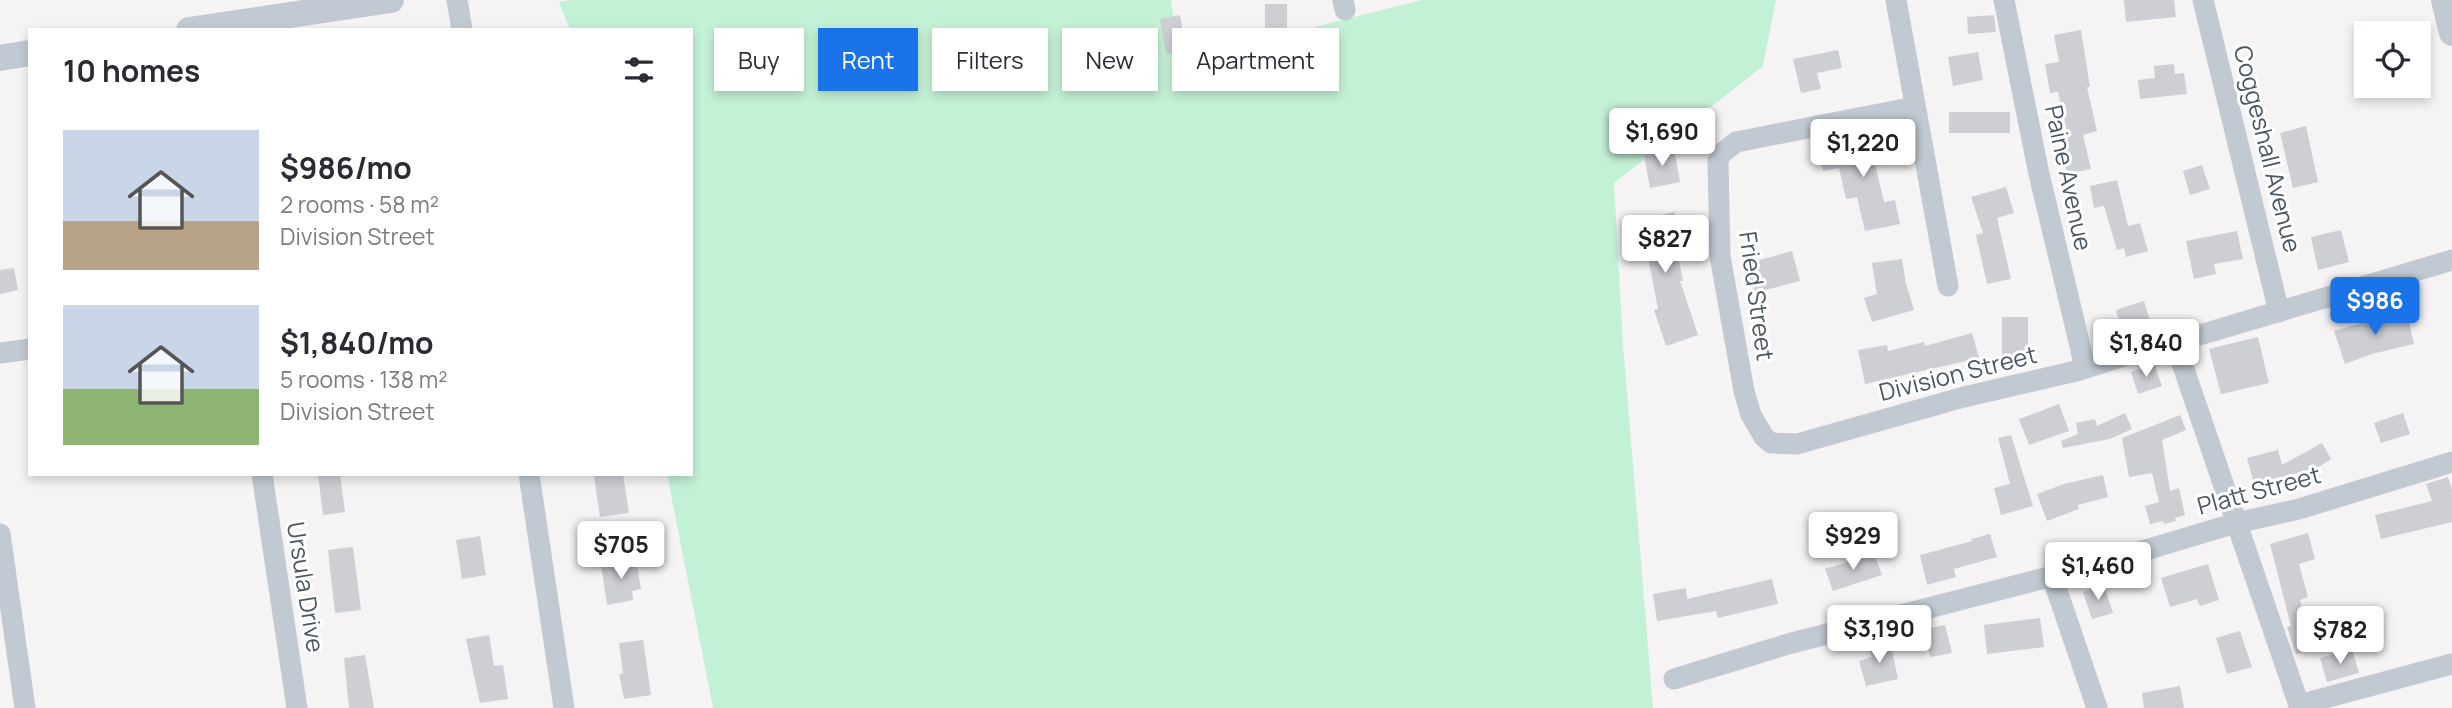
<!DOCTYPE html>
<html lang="en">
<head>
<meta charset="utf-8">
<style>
	body { margin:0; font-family:Manrope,sans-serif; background:#f2f2f3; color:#2b2b33; height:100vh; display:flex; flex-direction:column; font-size:26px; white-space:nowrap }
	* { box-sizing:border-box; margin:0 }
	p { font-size:23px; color:#7c7c81 }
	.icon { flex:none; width:38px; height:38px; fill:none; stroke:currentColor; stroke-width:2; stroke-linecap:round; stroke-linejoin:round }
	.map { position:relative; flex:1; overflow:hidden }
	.panel { position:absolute; left:28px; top:28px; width:665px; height:448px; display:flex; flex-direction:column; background:#fff; border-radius:0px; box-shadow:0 4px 10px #0003 }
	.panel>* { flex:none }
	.hud { position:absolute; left:714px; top:28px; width:665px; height:63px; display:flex; gap:14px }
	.buttons { position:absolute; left:2354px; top:21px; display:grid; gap:14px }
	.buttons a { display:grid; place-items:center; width:77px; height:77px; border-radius:0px; background:#fff; box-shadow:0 4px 10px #0003; font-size:35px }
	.price { position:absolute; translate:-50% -60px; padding:0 16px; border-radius:7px; background:#fff; color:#222; font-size:23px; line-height:46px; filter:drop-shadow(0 2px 4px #0008) }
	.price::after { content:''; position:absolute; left:50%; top:42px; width:21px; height:16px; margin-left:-10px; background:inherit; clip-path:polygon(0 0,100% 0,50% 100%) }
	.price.on { background:#1a73e8; color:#fff }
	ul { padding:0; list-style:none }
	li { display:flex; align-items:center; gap:21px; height:175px; padding:0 35px }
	li span { display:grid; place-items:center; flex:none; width:196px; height:140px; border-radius:0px; color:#555 }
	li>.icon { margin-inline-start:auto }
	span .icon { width:84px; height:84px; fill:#fffc; stroke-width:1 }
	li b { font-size:30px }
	h2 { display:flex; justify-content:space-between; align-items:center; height:84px; padding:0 35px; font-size:30px }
	.chip { padding:0 24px; border-radius:0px; background:#fff; box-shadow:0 4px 10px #0003; font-size:24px; line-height:63px }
	.chip.on { background:#1a73e8; color:#fff }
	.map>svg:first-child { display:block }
	.green { fill:#c3f1d5 }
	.building { fill:#cdcfd5 }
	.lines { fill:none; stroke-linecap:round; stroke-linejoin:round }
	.minor { stroke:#c1cad2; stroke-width:21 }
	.tertiary { stroke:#c1cad2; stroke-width:26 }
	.labels { text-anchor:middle; stroke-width:6; stroke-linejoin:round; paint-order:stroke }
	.street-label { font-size:24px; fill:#4a5661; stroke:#fff }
</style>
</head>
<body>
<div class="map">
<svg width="2452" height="708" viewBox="0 0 2452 708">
	<rect width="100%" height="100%" fill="#f5f3f3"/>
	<path class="green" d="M571 0H1171L1180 61 1422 0H1776L1763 66 1614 183 1623 345 1653 708H713L667 474H691V30H570L559 2Z"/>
	<path class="building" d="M2124 0H2174L2176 17 2126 22Z
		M1265 4H1287V33H1265Z
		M1180 15 1186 50 1166 54 1160 19Z
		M1994 15 1996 32 1968 34 1967 17Z
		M2081 30 2090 87H2087L2097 131 2083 135 2091 169 2067 174 2059 139 2068 137 2058 92 2050 93 2045 64 2059 62 2054 35Z
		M1838 50 1842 68 1817 73 1821 89 1801 93 1793 59Z
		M1978 52 1983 80 1953 86 1948 57Z
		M2174 64 2175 74 2184 73 2187 94 2140 99 2138 80 2155 78 2154 66Z
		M1949 112H2010V133H1949Z
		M2306 126 2318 182 2293 188 2280 133Z
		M1886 135 1891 156 1874 160 1884 202 1895 200 1900 224 1865 231 1857 197 1846 199 1839 168 1823 171 1818 150Z
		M1674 149 1680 182 1650 188 1644 155Z
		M2202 165 2210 189 2190 195 2183 171Z
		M2117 180 2128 226 2140 223 2148 251 2126 257 2124 248 2117 250 2104 206 2094 208 2090 186Z
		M2006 187 2014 213 1997 218 2011 279 1987 284 1976 235 1983 233 1971 197Z
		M1674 212 1680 239 1675 240 1683 281H1680L1698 335 1666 346 1654 310 1658 309 1646 247 1634 250 1628 224Z
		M2341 230 2349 262 2318 270 2311 237Z
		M2237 231 2243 259 2214 264 2216 274 2194 279 2186 241Z
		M1792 251 1800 281 1754 293 1746 264Z
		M1902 259 1906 284 1914 310 1872 322 1864 298 1877 294 1872 263Z
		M14 268 18 290 0 294V270Z
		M2144 301 2151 324 2123 333 2116 310Z
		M2406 310 2414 344 2372 354 2345 364 2334 331Z
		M2002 317H2028V356H2002Z
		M1972 333 1979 358 1865 384 1858 350 1887 345 1888 351 1924 342 1925 346Z
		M2258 337 2269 383 2221 394 2209 349Z
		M2154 364 2162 386 2138 394 2131 372Z
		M2059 404 2069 431 2029 445 2019 419Z
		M2125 413 2132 429 2110 439 2063 448 2061 441 2078 434 2076 423 2095 419 2097 426Z
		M2403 413 2410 434 2381 443 2374 423Z
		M2180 415 2186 430 2162 440 2170 491 2179 488 2185 515 2175 518 2176 521 2164 524 2163 521 2150 524 2145 506 2159 502 2152 473 2129 477 2122 438Z
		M2011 435 2033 506 2001 515 1994 488 2010 484 1998 438Z
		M2322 443 2331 459 2317 468 2254 484 2247 458 2278 450 2282 465Z
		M318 474H340L345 512 323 515Z
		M609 474H623L629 513 600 517 594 476Z
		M2103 475 2108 497 2078 505 2079 509 2047 521 2037 494 2064 484Z
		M2448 477 2452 490V522L2381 539 2375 515 2432 501 2426 484Z
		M2308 533 2315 559 2299 564 2308 597 2300 600 2314 650 2296 654 2287 627 2291 626 2270 544Z
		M1990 534 1997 557 1954 569 1956 577 1927 585 1920 555 1972 541 1971 539Z
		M480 536 486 575 462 579 456 540Z
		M353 547 361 610 335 613 328 550Z
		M1874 554 1882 575 1833 591 1825 569Z
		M636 559 641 589 632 591 633 600 607 605 601 564Z
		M2208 564 2219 600 2200 606 2197 599 2170 607 2161 578Z
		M1772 579 1778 604 1718 618 1716 611 1657 621 1653 594 1686 588 1687 599Z
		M2104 585 2113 613 2092 619 2083 592Z
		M2040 618 2044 647 1987 654 1984 625Z
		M1945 625 1952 653 1930 657 1924 629Z
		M2240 631 2252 667 2227 674 2216 638Z
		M489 635 494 666 503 665 508 699 480 703 466 639Z
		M643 640 651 695 624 699 619 674 623 673 619 643Z
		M1890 641 1898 679 1866 686 1859 661 1872 657 1869 646Z
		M2352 649 2359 673 2327 682 2320 658Z
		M365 655 374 708H349L344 658Z
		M2180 686 2184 708H2144L2142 693Z"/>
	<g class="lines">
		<path class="minor" d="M457 0 462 30
			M1343 0 1345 10
			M1896 0 1948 286
			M2004 0 2039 174 2085 367
			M2203 0 2279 312
			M1915 107 1736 142 1722 153 1718 160 1720 256 1744 391 1751 415 1764 437 1771 443 1797 444 1964 397 2080 370 2174 340 2203 334 2452 260
			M2174 340 2300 708
			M0 353 30 349
			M262 474 297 708
			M529 474 564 708
			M0 534 25 708
			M2052 576 2097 708
			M1674 679 1788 644 2092 566 2236 523 2299 509 2452 462
			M2299 705 2452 664"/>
		<path class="tertiary" d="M2444 0 2452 33
			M189 30 391 0
			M0 58 30 53"/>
	</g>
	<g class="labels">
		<g class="street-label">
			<text transform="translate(2267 149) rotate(76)" y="8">Coggeshall Avenue</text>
			<text transform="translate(2068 178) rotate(78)" y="8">Paine Avenue</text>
			<text transform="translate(1756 296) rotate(82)" y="8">Fried Street</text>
			<text transform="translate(1958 374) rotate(-14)" y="8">Division Street</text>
			<text transform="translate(2259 491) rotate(-15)" y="8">Platt Street</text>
			<text transform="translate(305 587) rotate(81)" y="8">Ursula Drive</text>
		</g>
	</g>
</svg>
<div class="buttons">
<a><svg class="icon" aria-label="locate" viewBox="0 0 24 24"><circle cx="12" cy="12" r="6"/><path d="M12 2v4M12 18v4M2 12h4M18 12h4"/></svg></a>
</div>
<b class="price" style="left:1662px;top:168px">$1,690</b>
<b class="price" style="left:1863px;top:179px">$1,220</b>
<b class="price" style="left:1665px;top:275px">$827</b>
<b class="price on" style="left:2375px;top:337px">$986</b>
<b class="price" style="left:2146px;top:379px">$1,840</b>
<b class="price" style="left:1853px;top:572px">$929</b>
<b class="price" style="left:621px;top:581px">$705</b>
<b class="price" style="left:2098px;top:602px">$1,460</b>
<b class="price" style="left:1879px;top:665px">$3,190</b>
<b class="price" style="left:2340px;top:666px">$782</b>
<div class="hud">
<a class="chip">Buy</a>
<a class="chip on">Rent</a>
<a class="chip">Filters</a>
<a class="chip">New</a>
<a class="chip">Apartment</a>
</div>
<section class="panel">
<h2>10 homes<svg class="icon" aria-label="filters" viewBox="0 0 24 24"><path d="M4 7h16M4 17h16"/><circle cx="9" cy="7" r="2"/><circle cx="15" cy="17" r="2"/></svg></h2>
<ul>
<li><span style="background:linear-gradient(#c9d6e8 65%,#b9a48a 0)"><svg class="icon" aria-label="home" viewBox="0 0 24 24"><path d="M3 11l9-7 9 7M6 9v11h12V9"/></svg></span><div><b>$986/mo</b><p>2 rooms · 58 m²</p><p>Division Street</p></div></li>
<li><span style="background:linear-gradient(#c9d6e8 60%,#8fb573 0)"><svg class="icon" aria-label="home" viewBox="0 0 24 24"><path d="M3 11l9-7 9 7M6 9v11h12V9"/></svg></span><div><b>$1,840/mo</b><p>5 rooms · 138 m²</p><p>Division Street</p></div></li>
</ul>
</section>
</div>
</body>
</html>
